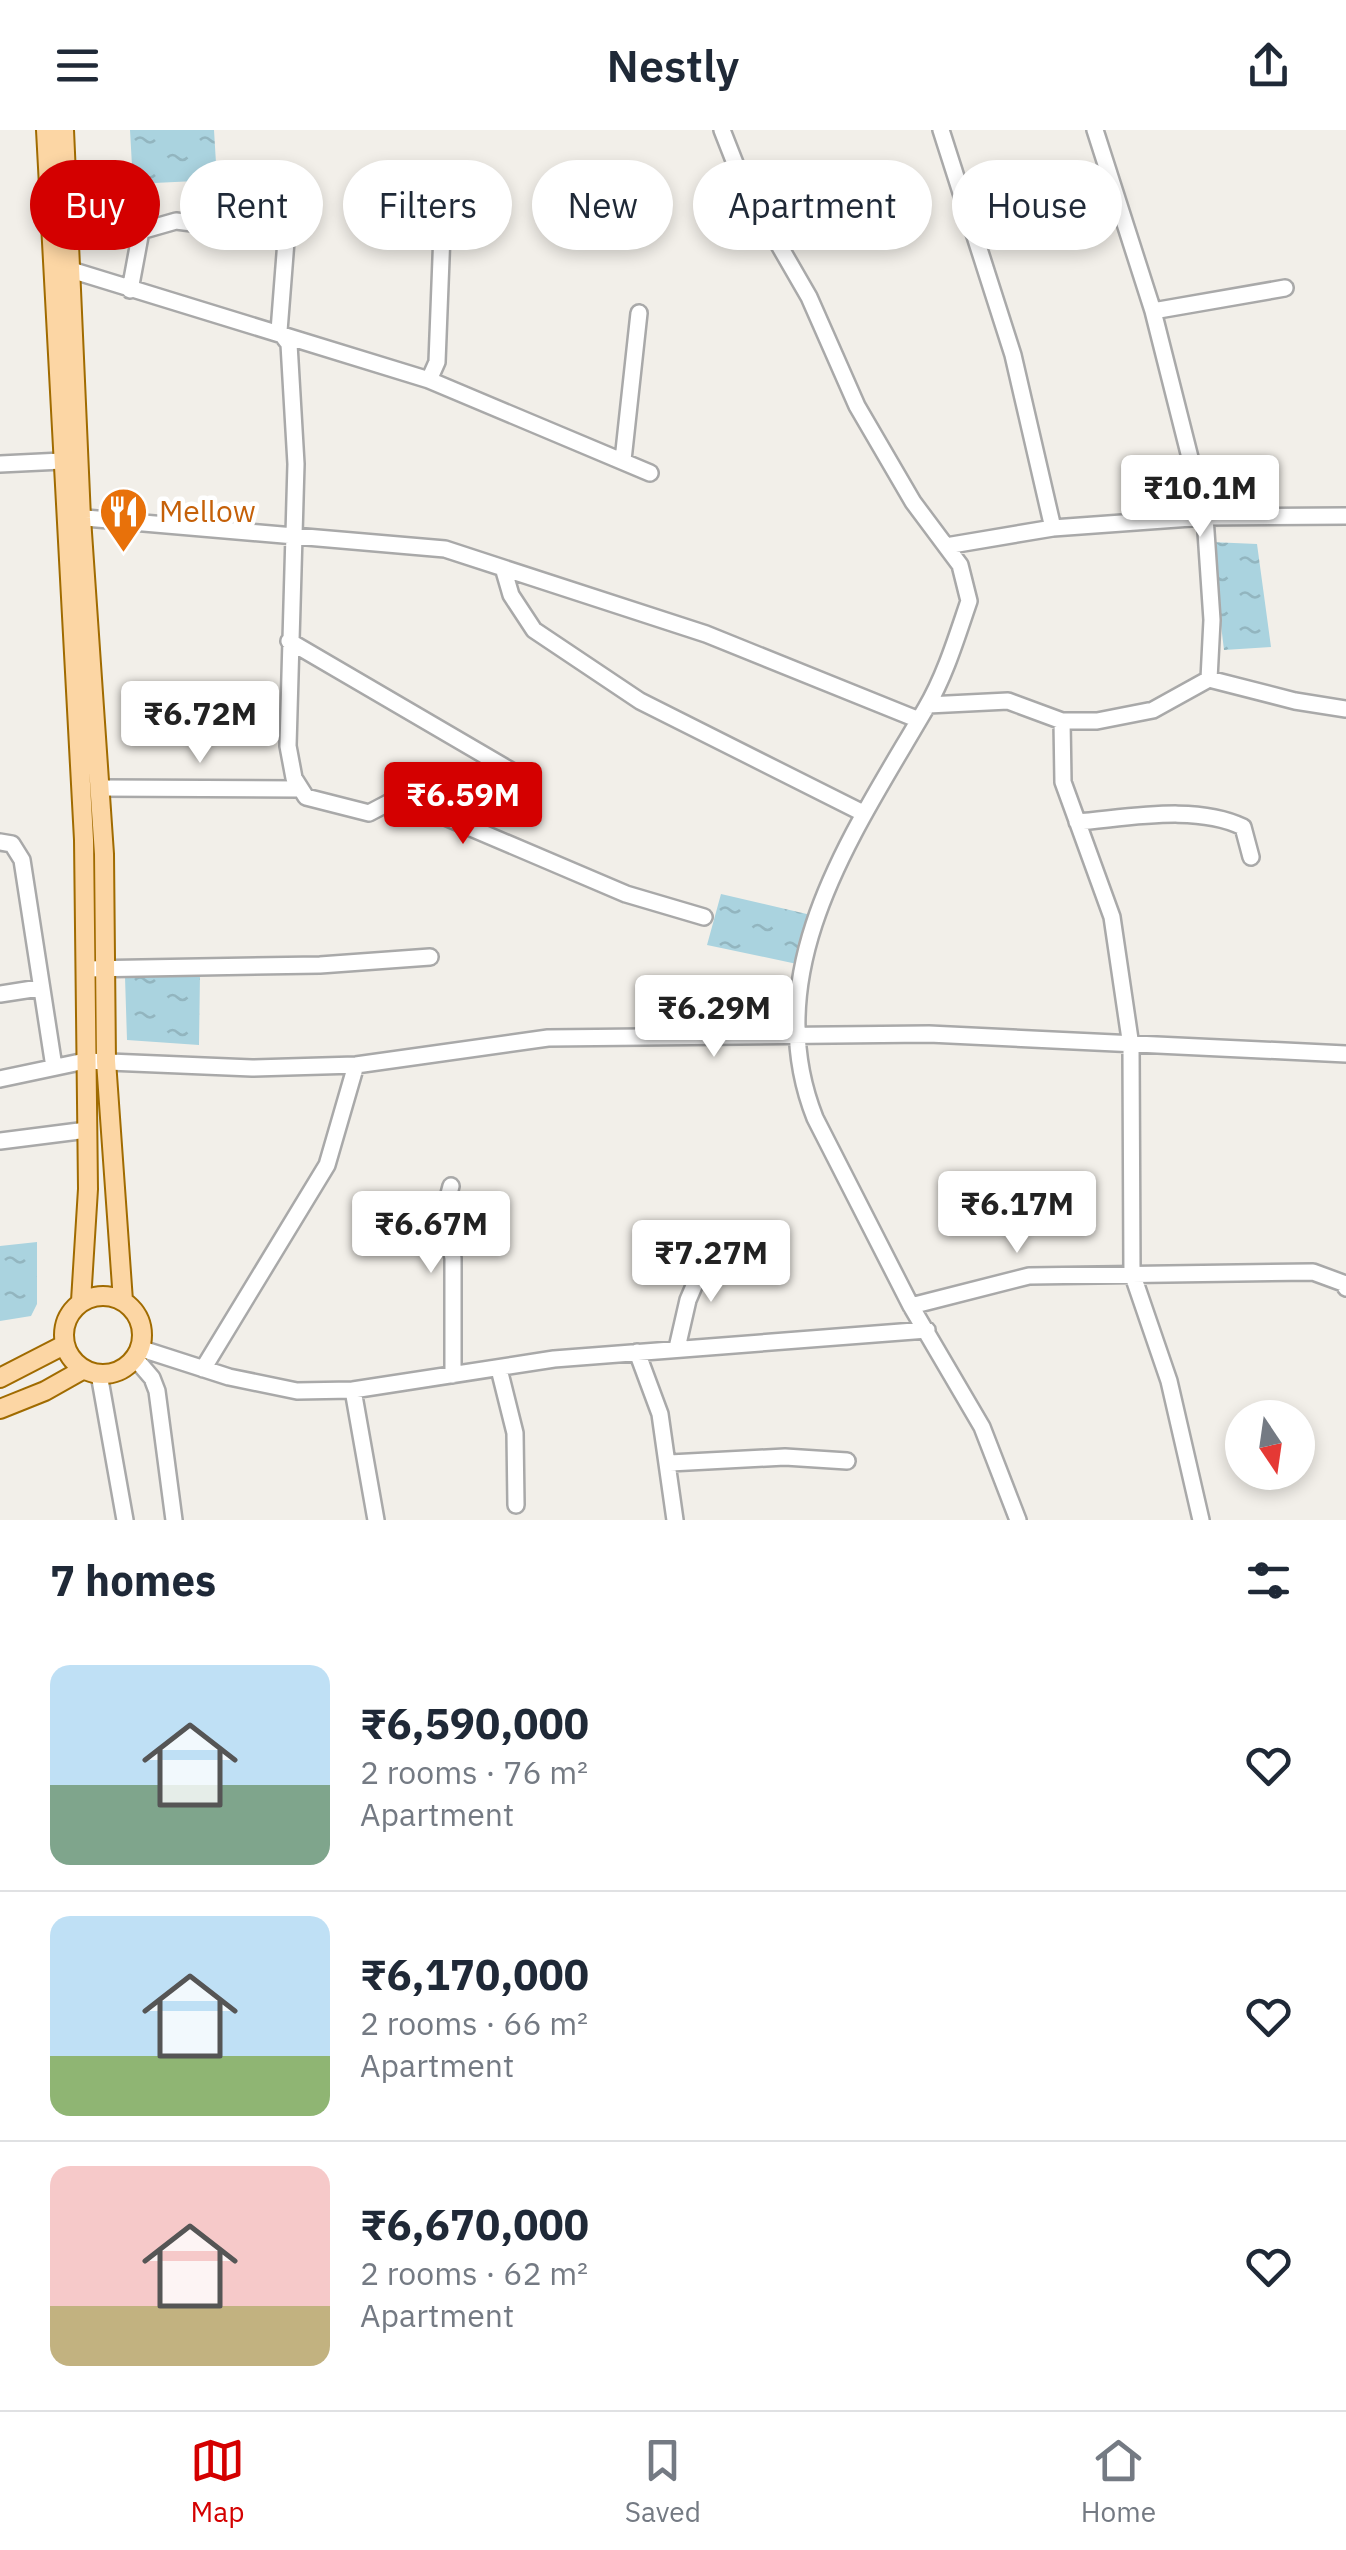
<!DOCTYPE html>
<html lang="en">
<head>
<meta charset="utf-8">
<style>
	body { margin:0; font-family:"IBM Plex Sans",sans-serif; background:#f6f6f7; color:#1f2937; height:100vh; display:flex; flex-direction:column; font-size:38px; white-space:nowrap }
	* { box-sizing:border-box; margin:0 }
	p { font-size:32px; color:#747a83 }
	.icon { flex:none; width:55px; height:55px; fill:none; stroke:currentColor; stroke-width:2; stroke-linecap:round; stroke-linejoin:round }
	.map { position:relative; height:1390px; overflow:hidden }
	.panel { display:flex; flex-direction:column; background:#fff; flex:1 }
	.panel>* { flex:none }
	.banner { position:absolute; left:30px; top:30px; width:1288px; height:90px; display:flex; gap:20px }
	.needle { width:65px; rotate:167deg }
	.fabs { position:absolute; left:1225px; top:1270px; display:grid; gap:20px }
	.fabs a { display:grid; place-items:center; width:90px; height:90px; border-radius:50%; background:#fff; box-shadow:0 5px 15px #0003; font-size:50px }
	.price { position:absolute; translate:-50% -85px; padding:0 22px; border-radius:10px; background:#fff; color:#222; font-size:32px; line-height:65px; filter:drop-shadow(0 2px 5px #0008) }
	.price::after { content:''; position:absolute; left:50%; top:60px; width:30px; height:22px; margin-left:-15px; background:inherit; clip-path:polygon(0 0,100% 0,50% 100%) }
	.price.active { background:#d40000; color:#fff }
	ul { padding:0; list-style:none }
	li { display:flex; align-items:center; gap:30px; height:250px; padding:0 50px }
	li+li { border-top:2px solid #e0e1e3 }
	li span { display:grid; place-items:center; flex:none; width:280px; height:200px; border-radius:20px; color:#555 }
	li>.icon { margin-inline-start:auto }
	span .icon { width:120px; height:120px; fill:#fffc; stroke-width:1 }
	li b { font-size:42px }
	h2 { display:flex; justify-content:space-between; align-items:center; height:120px; padding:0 50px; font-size:42px }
	.tag { padding:0 35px; border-radius:45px; background:#fff; box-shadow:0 5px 15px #0003; font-size:35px; line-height:90px }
	.tag.active { background:#d40000; color:#fff }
	header { display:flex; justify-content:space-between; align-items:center; height:130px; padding:0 50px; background:#fff; font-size:45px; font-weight:600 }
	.tabs { display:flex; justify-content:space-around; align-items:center; height:140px; border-top:2px solid #e0e1e3; background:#fff; font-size:28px; color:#747a83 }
	.tabs a { display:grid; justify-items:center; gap:5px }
	.tabs .active { color:#d40000 }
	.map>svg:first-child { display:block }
	.water { fill:url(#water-ripples) }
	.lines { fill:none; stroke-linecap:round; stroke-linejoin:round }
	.minor-casing { stroke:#a9a9a9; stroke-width:20 }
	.major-casing { stroke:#a06b00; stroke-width:22 }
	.minor { stroke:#fff; stroke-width:15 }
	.major { stroke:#fcd6a4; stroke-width:18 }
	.labels { text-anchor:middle; stroke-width:9; stroke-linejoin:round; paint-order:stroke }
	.food-label { font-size:30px; fill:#c56008; stroke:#fff; text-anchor:start }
</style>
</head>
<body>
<header><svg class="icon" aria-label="menu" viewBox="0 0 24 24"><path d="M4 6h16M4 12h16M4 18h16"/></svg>Nestly<svg class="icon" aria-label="share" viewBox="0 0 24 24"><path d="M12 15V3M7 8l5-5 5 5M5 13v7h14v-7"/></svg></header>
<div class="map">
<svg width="1346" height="1390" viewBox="0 0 1346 1390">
	<defs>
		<pattern id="water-ripples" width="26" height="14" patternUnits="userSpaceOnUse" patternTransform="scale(2.5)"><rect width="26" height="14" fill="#aad3df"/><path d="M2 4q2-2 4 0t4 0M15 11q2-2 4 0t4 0" fill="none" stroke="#92b5bf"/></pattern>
	</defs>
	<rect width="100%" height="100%" fill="#f2efe9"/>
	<path class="water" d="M130 0H214L217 50 133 54Z
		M1211 412 1257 414 1271 517 1224 520Z
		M721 764 811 785 797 834 707 815Z
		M200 843 199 915 127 910 125 847Z
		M37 1112V1174L31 1186 0 1191V1116Z"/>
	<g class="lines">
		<defs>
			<path id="minor" d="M722 0 742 51 809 167 857 276 913 372 960 435 969 471C957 506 945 546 926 578 854 702 756 839 815 988L911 1176 982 1297 1018 1390
				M941 0 1013 225 1053 398
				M71 140 429 250 650 343
				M130 160 141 101 176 91 273 103 286 111 279 201 289 214 296 334 288 616 294 648 306 667 369 683 390 672H410L626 764 704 787
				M1153 181 1285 158
				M429 250 437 232 443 77
				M623 330 639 183
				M0 334 62 331
				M74 387 445 419 706 504 919 590
				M946 416 1053 398 1205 387 1346 386
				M504 441 511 465 534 500 640 571 863 683
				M289 511 532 653
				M1209 549 1295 571 1346 579
				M928 575 1008 571 1062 591H1097L1153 580 1209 549 1212 490 1205 387 1153 181 1095 0
				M1062 591 1063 652 1112 787 1131 916 1132 1143 1169 1251 1201 1390
				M100 658 300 659
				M1077 692C1128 688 1196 674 1243 697L1251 727
				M0 712 12 714 22 730 54 937
				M85 839 320 835 430 827
				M0 864 39 858
				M0 949 85 931 252 938 356 935 548 908 929 904 1346 924
				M0 1011 87 1000
				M451 1056 443 1087 453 1128V1245
				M911 1176 1029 1146 1313 1142 1343 1153 1346 1158
				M139 1218 229 1247 297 1261 353 1260 554 1229 927 1200
				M677 1218 688 1170 709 1121
				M637 1222 660 1284 675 1390
				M134 1227 152 1248 157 1261 174 1390
				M203 1239 327 1035 356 935
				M499 1239 515 1303 516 1375
				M99 1244 125 1390
				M353 1260 376 1390
				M670 1333 785 1327 847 1331"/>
			<path id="major" d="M46 0 84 710 88 1059 81 1171
				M64 0 81 388 104 724 106 931 123 1171
				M64 1205a39 39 0 1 1 78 0a39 39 0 1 1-78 0Z
				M0 1248 64 1215
				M0 1279 45 1261 84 1239"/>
		</defs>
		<use href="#minor" class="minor-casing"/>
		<use href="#major" class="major-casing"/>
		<use href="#minor" class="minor"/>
		<use href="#major" class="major"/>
	</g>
	<defs>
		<symbol id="restaurant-pin" viewBox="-11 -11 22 30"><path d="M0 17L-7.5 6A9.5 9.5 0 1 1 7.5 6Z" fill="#e8710a" stroke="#fff"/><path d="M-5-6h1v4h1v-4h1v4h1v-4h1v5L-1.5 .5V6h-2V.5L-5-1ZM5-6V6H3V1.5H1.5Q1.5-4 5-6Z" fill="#fff"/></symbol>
	</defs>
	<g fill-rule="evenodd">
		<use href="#restaurant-pin" x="96" y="354" width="55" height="75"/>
	</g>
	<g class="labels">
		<g class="food-label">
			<text x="159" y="392">Mellow</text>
		</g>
	</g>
</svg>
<div class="fabs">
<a><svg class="needle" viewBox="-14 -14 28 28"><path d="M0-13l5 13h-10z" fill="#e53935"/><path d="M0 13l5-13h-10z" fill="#747a83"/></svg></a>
</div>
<b class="price" style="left:1200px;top:410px">₹10.1M</b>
<b class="price" style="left:200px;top:636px">₹6.72M</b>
<b class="price active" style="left:463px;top:717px">₹6.59M</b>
<b class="price" style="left:714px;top:930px">₹6.29M</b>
<b class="price" style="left:1017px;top:1126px">₹6.17M</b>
<b class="price" style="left:431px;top:1146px">₹6.67M</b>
<b class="price" style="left:711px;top:1175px">₹7.27M</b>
<div class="banner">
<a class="tag active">Buy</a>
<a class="tag">Rent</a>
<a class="tag">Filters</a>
<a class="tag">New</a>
<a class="tag">Apartment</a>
<a class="tag">House</a>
</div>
</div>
<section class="panel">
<h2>7 homes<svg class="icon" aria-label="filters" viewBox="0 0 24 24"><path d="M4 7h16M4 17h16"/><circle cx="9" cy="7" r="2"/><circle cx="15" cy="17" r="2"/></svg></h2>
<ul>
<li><span style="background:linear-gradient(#bfe0f5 60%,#7fa58c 0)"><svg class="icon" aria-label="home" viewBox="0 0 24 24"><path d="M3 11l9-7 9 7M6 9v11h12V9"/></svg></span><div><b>₹6,590,000</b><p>2 rooms · 76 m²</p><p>Apartment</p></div><svg class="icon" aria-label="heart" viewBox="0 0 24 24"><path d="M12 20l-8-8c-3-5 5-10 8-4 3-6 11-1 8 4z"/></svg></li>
<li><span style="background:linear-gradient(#bfe0f5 70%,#8fb573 0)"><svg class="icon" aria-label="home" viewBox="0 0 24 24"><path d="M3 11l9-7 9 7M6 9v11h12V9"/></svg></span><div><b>₹6,170,000</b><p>2 rooms · 66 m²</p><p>Apartment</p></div><svg class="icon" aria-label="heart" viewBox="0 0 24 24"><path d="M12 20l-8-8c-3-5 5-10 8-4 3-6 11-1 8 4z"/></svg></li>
<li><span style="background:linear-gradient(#f6c9c9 70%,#c2b280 0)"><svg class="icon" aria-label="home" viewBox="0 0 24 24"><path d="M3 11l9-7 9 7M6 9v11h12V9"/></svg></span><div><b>₹6,670,000</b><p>2 rooms · 62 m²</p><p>Apartment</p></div><svg class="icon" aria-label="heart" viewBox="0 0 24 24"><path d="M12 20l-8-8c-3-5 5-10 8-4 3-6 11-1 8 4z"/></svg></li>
</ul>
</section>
<nav class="tabs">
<a class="active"><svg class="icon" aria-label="map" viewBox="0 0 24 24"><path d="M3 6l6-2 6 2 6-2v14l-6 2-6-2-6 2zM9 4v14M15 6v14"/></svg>Map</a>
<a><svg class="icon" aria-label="saved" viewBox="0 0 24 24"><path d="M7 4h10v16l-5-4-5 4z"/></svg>Saved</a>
<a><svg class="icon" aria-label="home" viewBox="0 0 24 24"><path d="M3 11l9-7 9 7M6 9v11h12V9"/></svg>Home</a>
</nav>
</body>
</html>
